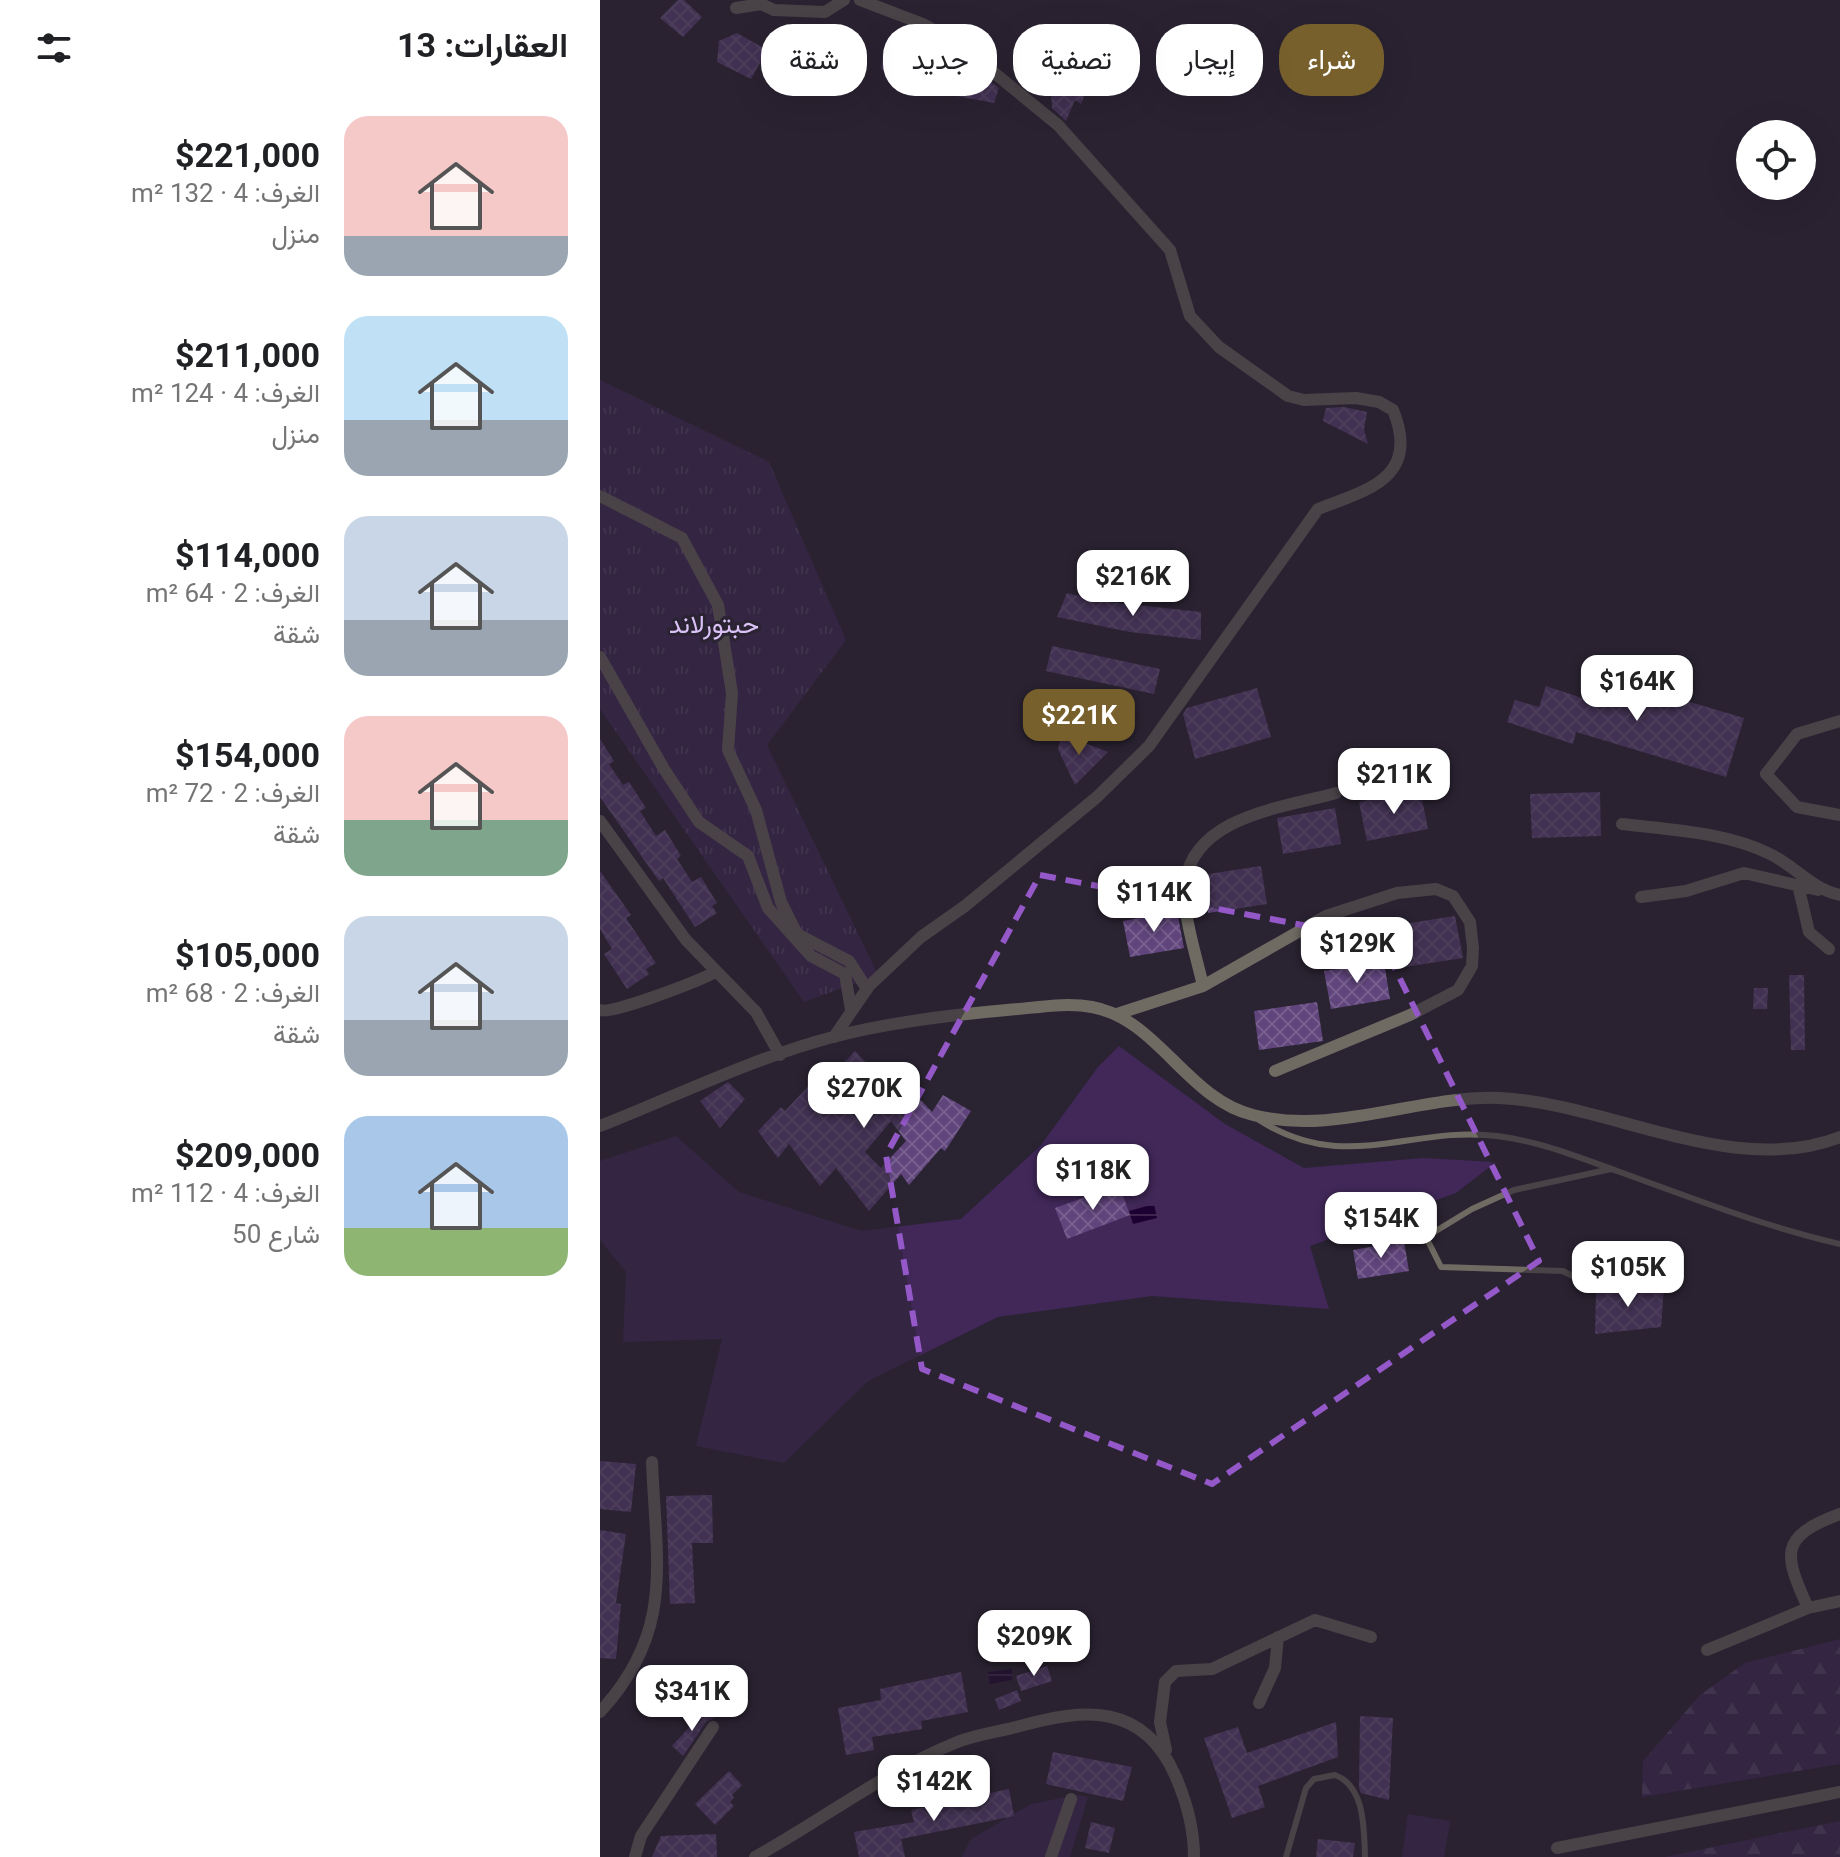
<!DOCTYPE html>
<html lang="ar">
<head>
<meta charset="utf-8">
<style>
	body { margin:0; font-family:Roboto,Vazirmatn,sans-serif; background:#f2f2f2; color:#202124; direction:rtl; height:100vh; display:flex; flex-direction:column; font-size:30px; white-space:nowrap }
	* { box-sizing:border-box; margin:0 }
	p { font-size:26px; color:#757577 }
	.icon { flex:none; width:44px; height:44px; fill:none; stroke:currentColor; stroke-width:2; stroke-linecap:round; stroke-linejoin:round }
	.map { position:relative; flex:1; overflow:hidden; direction:ltr }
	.drawer { display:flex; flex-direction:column; background:#fff; width:600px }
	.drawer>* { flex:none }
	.banner { position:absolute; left:24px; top:24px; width:760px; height:72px; direction:rtl; display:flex; gap:16px }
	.buttons { position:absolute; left:1136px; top:120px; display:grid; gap:16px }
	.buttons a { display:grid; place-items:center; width:80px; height:80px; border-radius:50%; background:#fff; box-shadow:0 8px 32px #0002; font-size:40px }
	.price { position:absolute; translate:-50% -68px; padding:0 18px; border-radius:16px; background:#fff; color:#222; font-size:26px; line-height:52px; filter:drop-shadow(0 2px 4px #0008) }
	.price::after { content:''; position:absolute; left:50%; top:48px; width:24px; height:18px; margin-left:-12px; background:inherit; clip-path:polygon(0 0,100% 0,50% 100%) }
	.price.current { background:#78602c; color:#fff }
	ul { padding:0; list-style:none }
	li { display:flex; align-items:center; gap:24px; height:200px; padding:0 32px }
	li span { display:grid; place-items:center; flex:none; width:224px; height:160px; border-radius:24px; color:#555 }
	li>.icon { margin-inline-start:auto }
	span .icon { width:96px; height:96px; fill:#fffc; stroke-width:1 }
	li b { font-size:34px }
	h2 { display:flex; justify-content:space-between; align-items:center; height:96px; padding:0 32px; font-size:34px }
	.tag { padding:0 28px; border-radius:32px; background:#fff; box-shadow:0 8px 32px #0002; font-size:28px; line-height:72px }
	.tag.current { background:#78602c; color:#fff }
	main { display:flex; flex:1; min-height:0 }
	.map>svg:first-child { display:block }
	.green { fill:#412859 }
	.forest { fill:url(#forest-firs) }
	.park { fill:url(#park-tufts) }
	.water { fill:url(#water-rules) }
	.building { fill:url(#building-cross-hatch); fill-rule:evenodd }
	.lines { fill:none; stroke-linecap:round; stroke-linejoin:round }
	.lane { stroke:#6f6b63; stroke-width:6 }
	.street { stroke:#6f6b63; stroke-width:12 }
	.marked { fill:none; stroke:#9458c8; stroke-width:6; stroke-dasharray:16 10; stroke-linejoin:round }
	.labels { text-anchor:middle; stroke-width:6; stroke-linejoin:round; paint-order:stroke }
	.park-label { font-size:26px; fill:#dac2f6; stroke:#2a2332 }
</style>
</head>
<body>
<main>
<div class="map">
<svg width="1240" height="1857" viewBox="0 0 1240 1857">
	<defs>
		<pattern id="forest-firs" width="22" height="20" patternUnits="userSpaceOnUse" patternTransform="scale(2)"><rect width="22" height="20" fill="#412859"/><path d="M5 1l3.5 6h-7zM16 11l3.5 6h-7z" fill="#5c4771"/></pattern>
		<pattern id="park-tufts" width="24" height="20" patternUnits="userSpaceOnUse" patternTransform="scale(2)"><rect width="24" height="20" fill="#412859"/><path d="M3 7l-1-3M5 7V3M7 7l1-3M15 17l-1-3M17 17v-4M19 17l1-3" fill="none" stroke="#5c4771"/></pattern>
		<pattern id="water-rules" width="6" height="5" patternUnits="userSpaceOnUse" patternTransform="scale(2)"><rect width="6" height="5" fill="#1c0031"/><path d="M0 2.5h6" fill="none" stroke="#3d254f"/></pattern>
		<pattern id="building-cross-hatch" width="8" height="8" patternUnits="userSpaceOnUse" patternTransform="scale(2)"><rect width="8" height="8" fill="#60447c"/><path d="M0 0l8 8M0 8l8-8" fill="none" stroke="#765e8e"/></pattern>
	</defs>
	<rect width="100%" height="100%" fill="#2a2332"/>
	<path class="green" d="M519 1046 625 1124 704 1168 823 1158 896 1162 856 1193 710 1246 729 1309 552 1296 398 1317 268 1381 184 1463 96 1446 122 1339 23 1342 26 1272 0 1240V1161L76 1136 139 1192 261 1231 361 1219 441 1145 498 1067Z
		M476 1795 488 1797 470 1857H362L371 1839 431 1804Z
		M808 1814 850 1821 844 1857H802Z"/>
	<path class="forest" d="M1240 1639V1764L1042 1797 1043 1761 1100 1695 1145 1663Z
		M1240 1821V1857H1065Z"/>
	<path class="park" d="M0 380 169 462 246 640 167 745 278 975 204 1002 0 709Z"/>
	<path class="water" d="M554 1204 557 1218 533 1224 529 1211Z
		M412 1669V1680L390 1684 388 1672Z"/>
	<path class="building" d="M78 0H84L102 17 83 37 60 18Z
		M137 33 167 50 151 79 117 62 119 41Z
		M284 50 322 54 342 80H303L281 68Z
		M360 59 399 88 394 103 346 94Z
		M450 75 487 90 481 104 475 100 466 121 452 108Z
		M744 407 767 412 764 430 768 444 723 421 726 408Z
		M467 593 500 601 601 612V640L530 632 457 617Z
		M452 646 560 669 554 694 446 671Z
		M999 675 1144 718 1126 777 976 732 973 744 907 722 915 700 939 707 946 686 991 701Z
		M657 688 671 737 595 759 583 714 587 708Z
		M462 734 508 752 475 785 458 749Z
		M0 739 14 761 9 764 23 785 29 782 46 808 40 811 56 836 65 830 81 856 77 859 92 882 101 877 117 903 112 906 117 913 95 927 63 878 59 881 0 797Z
		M820 790 828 829 767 841 759 802Z
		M1000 792 1001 836 932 838 930 794Z
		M735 808 741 844 683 854 677 818Z
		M661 866 667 904 608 913 602 875Z
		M0 871 31 915 26 918 56 963 46 969 49 974 27 989 4 954 12 949 0 929Z
		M577 911 584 948 530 957 523 921Z
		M855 916 863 958 804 967 797 925Z
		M784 962 790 999 731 1009 724 971Z
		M1189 975H1204L1205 1050H1191Z
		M1154 988H1168L1167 1009H1153Z
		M717 1002 723 1041 659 1050 654 1011Z
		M255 1051 289 1086 298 1076 332 1112 343 1095 371 1111 345 1151 341 1148 309 1185 301 1174 269 1211 236 1168 220 1186 189 1144 178 1158 158 1131 181 1107 185 1111 217 1077 224 1084ZM291 1121 306 1141 281 1168 265 1152Z
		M128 1082 145 1099 120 1128 100 1101Z
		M519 1185 530 1215 467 1239 455 1208Z
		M804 1241 809 1271 758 1279 753 1250Z
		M1064 1287 1061 1327 995 1334 996 1290Z
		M0 1461 36 1464 31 1512 0 1509Z
		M112 1495 113 1543H92L95 1603 70 1604 66 1496Z
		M0 1530 26 1534 16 1603 21 1604 16 1659 0 1658Z
		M447 1666 452 1681 421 1691 416 1676Z
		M361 1672 368 1712 321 1721 322 1729 272 1737 274 1750 246 1755 238 1708 281 1700 280 1689Z
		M417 1690 421 1701 399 1710 395 1699Z
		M105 1710 114 1718 106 1722 83 1756 72 1746Z
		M760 1716 793 1718 789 1800 761 1793 759 1788Z
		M736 1722 738 1757 658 1786 665 1807 632 1818 604 1738 638 1727 647 1753Z
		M453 1752 532 1767 523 1801 446 1784Z
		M129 1771 142 1785 132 1795 134 1798 130 1802 134 1806 115 1825 95 1804Z
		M409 1789 414 1816 301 1839 305 1857H259L254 1832 314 1822 311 1810Z
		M491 1822 515 1828 509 1853 485 1848Z
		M116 1834 117 1857H52L61 1836Z
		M718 1839 755 1843 753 1857H716Z"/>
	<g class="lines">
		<path class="lane" d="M659 1120C745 1175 811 1125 897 1136 939 1141 980 1158 1020 1172 1092 1198 1165 1227 1240 1244
			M986 1283 963 1271 841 1267 826 1237 872 1209 914 1190 1011 1169
			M686 1857 706 1788 714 1779 735 1775C765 1786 764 1829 765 1857"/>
		<path class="street" d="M136 8 161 4 174 10 225 12 244 0
			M0 496 82 538 118 605 132 693 128 750 156 810 181 902 197 934 249 961 267 989
			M0 657 64 769 99 822 148 856 168 908 211 956 245 974 251 1010
			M1240 721 1197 734 1166 774 1197 807 1240 815
			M0 821 86 940 156 1012 180 1055
			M1022 824C1071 830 1126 832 1170 854 1195 866 1212 889 1240 895
			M1198 885 1209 932 1229 949
			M1041 897 1086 891 1144 873 1218 890
			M603 986C597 958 581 910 585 882 596 815 684 808 736 793
			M0 1010C11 1015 99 981 115 972
			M517 1014 603 986 726 916 797 893 836 889 853 896 870 922 873 948 872 966 858 990 810 1015 675 1071
			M234 1037 269 986 321 937 365 906 497 797 549 746 718 509C767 490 821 478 793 410L779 402 756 398 704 400 688 396 619 347 590 316 570 250 458 125 360 45 323 24 260 0
			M0 1126C76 1096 153 1058 233 1037 289 1022 350 1015 407 1010 435 1008 465 1002 492 1007 558 1019 587 1099 653 1115 735 1136 818 1095 900 1098 1008 1103 1133 1179 1240 1137
			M1208 1608C1184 1554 1178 1537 1240 1514
			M1107 1650 1208 1608 1240 1601
			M659 1703 675 1668 678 1637
			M0 1712C75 1631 56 1563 52 1462
			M566 1750 560 1722 565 1682 576 1671 612 1669 715 1620 771 1637
			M957 1848 1240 1792
			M35 1857 41 1836 113 1727
			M155 1857C222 1820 284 1772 355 1743 376 1734 399 1732 420 1726 485 1708 543 1703 575 1775 586 1800 594 1829 594 1857
			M451 1857 471 1799"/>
	</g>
	<path d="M0 0H1240V1857H0ZM440 875 781 940 939 1261 612 1484 322 1369 286 1155Z" fill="#2a2332" fill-opacity=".55" fill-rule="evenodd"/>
	<path class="marked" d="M440 875 781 940 939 1261 612 1484 322 1369 286 1155Z"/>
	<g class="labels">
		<g class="park-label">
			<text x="114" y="633">حبتورلاند</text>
		</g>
	</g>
</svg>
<div class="buttons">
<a><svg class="icon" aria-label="locate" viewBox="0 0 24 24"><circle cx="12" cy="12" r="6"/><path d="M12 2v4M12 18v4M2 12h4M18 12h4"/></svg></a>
</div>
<b class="price" style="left:533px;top:618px">$216K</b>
<b class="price" style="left:1037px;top:723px">$164K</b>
<b class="price current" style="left:479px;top:757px">$221K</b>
<b class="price" style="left:794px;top:816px">$211K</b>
<b class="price" style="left:554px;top:934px">$114K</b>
<b class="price" style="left:757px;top:985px">$129K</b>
<b class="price" style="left:264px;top:1130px">$270K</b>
<b class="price" style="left:493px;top:1212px">$118K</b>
<b class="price" style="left:781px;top:1260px">$154K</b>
<b class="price" style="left:1028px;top:1309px">$105K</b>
<b class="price" style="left:434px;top:1678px">$209K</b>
<b class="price" style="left:92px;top:1733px">$341K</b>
<b class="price" style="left:334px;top:1823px">$142K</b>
<div class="banner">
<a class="tag current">شراء</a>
<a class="tag">إيجار</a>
<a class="tag">تصفية</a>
<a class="tag">جديد</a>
<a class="tag">شقة</a>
</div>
</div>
<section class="drawer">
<h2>العقارات: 13<svg class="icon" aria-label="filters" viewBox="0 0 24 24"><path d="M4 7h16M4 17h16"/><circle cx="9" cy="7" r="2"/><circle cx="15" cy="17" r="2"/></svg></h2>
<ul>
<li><span style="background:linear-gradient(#f6c9c9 75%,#9aa5b1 0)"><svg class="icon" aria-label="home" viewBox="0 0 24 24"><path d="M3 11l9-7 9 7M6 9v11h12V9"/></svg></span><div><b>$221,000</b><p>الغرف: 4 · 132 m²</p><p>منزل</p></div></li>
<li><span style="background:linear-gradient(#bfe0f5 65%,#9aa5b1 0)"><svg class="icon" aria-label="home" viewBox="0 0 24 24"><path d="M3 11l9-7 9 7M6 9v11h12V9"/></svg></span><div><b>$211,000</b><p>الغرف: 4 · 124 m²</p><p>منزل</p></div></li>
<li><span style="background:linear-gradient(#c9d6e8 65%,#9aa5b1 0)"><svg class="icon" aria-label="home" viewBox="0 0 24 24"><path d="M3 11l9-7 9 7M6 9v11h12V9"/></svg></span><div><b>$114,000</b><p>الغرف: 2 · 64 m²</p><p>شقة</p></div></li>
<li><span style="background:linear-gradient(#f6c9c9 65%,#7fa58c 0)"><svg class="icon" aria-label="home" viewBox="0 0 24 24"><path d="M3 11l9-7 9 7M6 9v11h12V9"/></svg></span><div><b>$154,000</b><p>الغرف: 2 · 72 m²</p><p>شقة</p></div></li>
<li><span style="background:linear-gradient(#c9d6e8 65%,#9aa5b1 0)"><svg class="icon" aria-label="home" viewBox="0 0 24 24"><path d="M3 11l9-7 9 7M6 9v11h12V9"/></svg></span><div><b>$105,000</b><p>الغرف: 2 · 68 m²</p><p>شقة</p></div></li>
<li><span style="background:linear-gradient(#a9c7e8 70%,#8fb573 0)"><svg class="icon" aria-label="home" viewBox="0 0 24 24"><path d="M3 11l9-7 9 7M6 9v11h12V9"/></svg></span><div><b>$209,000</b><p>الغرف: 4 · 112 m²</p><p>شارع 50</p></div></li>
</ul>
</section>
</main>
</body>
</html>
